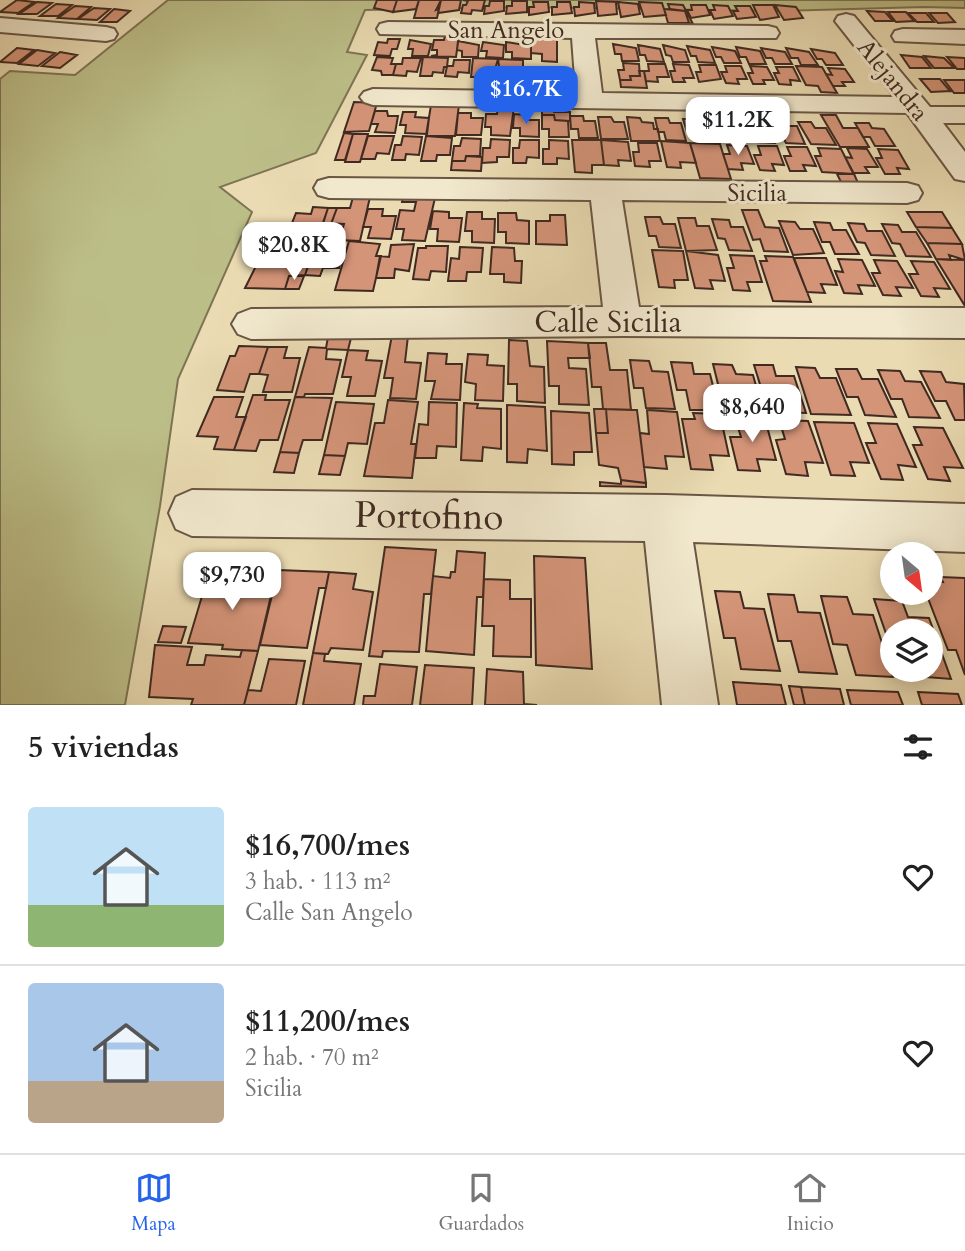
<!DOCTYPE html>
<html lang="es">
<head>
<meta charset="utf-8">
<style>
	body { margin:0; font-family:Cardo,serif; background:#f6f6f6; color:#222; height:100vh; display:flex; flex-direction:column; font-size:26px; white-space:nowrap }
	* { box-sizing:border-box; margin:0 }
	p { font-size:23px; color:#767676 }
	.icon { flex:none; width:38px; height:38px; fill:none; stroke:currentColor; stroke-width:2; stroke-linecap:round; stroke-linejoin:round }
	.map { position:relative; height:705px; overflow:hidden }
	.side { display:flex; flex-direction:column; background:#fff; flex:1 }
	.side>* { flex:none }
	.needle { width:46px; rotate:151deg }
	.buttons { position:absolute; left:880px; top:542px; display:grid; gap:14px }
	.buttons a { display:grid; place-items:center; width:63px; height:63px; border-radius:50%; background:#fff; box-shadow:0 4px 18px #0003; font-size:35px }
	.price { position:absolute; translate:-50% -60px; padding:0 16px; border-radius:14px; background:#fff; color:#222; font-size:23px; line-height:46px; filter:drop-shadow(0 2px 4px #0008) }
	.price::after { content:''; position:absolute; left:50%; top:42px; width:21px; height:16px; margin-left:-10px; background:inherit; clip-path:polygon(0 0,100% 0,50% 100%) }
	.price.current { background:#2563eb; color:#fff }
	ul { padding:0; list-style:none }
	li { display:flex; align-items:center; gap:21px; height:175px; padding:0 28px }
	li+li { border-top:2px solid #e0e0e0 }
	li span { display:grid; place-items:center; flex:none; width:196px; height:140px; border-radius:7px; color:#555 }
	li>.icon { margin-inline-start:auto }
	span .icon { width:84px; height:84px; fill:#fffc; stroke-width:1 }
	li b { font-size:30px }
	h2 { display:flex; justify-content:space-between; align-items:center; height:84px; padding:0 28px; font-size:30px }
	.tab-bar { display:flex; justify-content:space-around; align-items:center; height:98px; border-top:2px solid #e0e0e0; background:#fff; font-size:19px; color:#767676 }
	.tab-bar a { display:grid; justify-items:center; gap:4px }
	.tab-bar .current { color:#2563eb }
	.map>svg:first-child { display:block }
	.green { fill:#bcbe88; stroke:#7e7454; stroke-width:2 }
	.building { fill:#d49478; stroke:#402a21; stroke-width:2 }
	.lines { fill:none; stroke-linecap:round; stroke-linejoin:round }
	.minor-casing { stroke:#6a5645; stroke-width:4 }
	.minor { fill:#f1e8cd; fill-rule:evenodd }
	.labels { text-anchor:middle; stroke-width:6; stroke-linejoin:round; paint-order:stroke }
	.far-street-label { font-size:24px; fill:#402a21; stroke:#f1e8cd }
	.street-label { font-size:30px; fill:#402a21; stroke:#f1e8cd }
	.near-street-label { font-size:37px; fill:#402a21; stroke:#f1e8cd }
</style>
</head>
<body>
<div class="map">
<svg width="965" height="705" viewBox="0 0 965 705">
	<rect width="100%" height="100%" fill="#eadbb2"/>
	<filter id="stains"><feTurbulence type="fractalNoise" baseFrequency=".00286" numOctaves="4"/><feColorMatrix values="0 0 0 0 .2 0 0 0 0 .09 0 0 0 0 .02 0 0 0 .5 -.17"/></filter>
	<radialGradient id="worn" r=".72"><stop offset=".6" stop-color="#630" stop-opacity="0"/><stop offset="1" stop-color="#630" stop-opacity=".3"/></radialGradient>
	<path class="green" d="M168 0H965V8L924 7 780 11 517 7 365 10 347 52 367 55 316 153 220 187 252 212 178 379 160 506 125 705H0V79L10 71 75 75Z"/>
	<path class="building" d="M17 0 34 2 18 13 0 12Z
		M377 0H397L393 12 374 8Z
		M397 0H419L416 9 393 12Z
		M419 0H441L436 10 439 9 437 18H414Z
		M441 0H461L459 10 438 13Z
		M463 0H485L482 11 472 10 471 14 461 13 463 5H466L468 1Z
		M490 1H504V11L484 14 485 6H489Z
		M512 1H527V12L506 14 507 6H512Z
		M596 1 618 2 616 3 617 14 598 16Z
		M37 2 52 3 37 14H19Z
		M533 2H548L549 12 529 15V7H534Z
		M557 2H570L572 13 552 15V7H557Z
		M579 2 594 3 595 13 575 16 574 7H579Z
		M618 2 638 4 640 14 621 17Z
		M639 2 662 3 666 15 644 17Z
		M56 4 72 5 58 16H40Z
		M668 4 683 5 693 24 689 23 685 11 670 9Z
		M691 5H706L710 15 691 18 687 10H692Z
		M713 5 728 6 733 16 714 19 710 10H715Z
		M753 5H773L779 17 760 20Z
		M775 5 796 7 803 18 784 20Z
		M75 6 91 7 77 19 58 18Z
		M735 6H750L756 17 737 19 733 11H738Z
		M94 8 110 9 97 20 78 19Z
		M114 9 130 11 117 22H100Z
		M664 9 685 11 689 23H668Z
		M867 11 885 12 893 21H875Z
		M888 12H906L914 21 896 22Z
		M908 13H926L934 22H917Z
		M929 13H947L955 22 938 23Z
		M445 35H459L456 57 431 56 437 55V50H432L434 40H444Z
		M531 36H557V62L542 61V54L531 53Z
		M388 39H400L397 49H392L390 56 374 55 378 42 387 43Z
		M410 40 431 44 428 56H412L413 49H408Z
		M458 41 479 45 478 57H462V51L457 50Z
		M483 42 504 45 503 58 486 57 487 51H481Z
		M506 42 531 46V59L512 58V52H506Z
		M613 44 636 48 639 61H622L621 54H615Z
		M638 45 660 49 664 62 647 61 645 55H640Z
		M663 45 685 50 689 62H673L671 56 666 55Z
		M687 46 710 50 715 63 698 62 696 56H691Z
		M712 47 735 51 741 63H724L721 57H716Z
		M736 47 760 51 766 64H749L746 57H740Z
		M17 48 34 50 17 63 0 62Z
		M761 48 785 52 792 64H775L772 58H766Z
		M786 48 809 52 818 65H801L798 58H791Z
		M811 49 835 53 843 65H826L822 59H817Z
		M37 50 55 53 38 66 19 64Z
		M60 52 77 55 60 68 42 66Z
		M901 55 922 57 931 68H910Z
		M924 56 944 58 954 68H934Z
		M377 57 393 58 391 64H396L393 75H382L381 71 372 70Z
		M423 57 448 58 447 67H444L443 73 433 72 432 76H420Z
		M947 57 965 58V69H957Z
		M403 58H421L417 72 407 71 406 76 393 75 396 64H402Z
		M473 58 498 59 494 73H485L484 77H471Z
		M498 59 523 60V78H511L510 74H500Z
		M454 60H470L469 73 458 72 457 77 445 76 447 66H453Z
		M623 63 639 64 640 76H630L631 80H620L618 70H624Z
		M648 64H665L669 77H657L658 82 646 81 644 71H649Z
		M673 64 689 65 694 78H683L685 82H673L670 71H675Z
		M699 65H716L721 79 699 82 696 72H701Z
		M725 66H741L747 79H737L739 84 726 83 721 72H727Z
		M750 66 767 67 774 80H763L765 84H753L748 73H753Z
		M796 66 822 67 837 93 821 92 818 86 806 85Z
		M776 67H793L800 81 790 80 791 85 779 84 774 73H779Z
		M828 68 845 69 854 82H842L845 86H833L826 74 832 75Z
		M639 71H644L647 88 621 87 620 80H631L630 76H640Z
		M920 79H940L950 91 931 92Z
		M944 80H965V93H954Z
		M354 102 377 103 369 131 344 132Z
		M431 105H459L455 136H426Z
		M498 106 514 107 510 136 491 135V127H485L486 114H497Z
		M542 107 554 108V112H570V121L555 120 554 115H542Z
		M375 111H387L388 116H398L395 133 375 132 378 124H371Z
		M403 112H416L415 117 429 118 427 134 405 133 406 125H400Z
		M737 112 760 113 764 121 769 122 775 143 756 142 753 134H746Z
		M458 113H471V118H483L481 135H456Z
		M514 114 526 115 527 120H539V137L520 136V128H513Z
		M542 115H554L555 120 568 121 569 137H549V129H542Z
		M821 115H836L843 128H858L869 147H840Z
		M570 116H583L584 121H595L598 138H579L578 129H571Z
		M598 117H611L614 122H624L628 139H601Z
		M627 117 640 118 642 122 653 123 654 129H658L660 141H631Z
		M655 118H668L670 123H681L686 141 666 140 664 132H658Z
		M683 119H697L700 124H710L716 142 696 141 693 132H687Z
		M712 119 725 120 727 125H738L746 142H726L723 133H716Z
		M782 121 785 126H797L805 144 786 143 782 135H775L769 121Z
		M798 122H811L815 128H826L836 145 811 144Z
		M855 123H869L872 128 884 129 895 146H875L870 137H863Z
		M344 133 353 134 345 160H335Z
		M353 134H368L360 162H345Z
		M368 136H394L389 154 377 153 375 159H361Z
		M403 136 422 137 419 155 406 154 405 160H392L395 145H401Z
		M426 136 452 138 450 155H437L436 161H421Z
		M462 138 481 139 480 156H466L465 161H452L454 146H460Z
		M491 139 510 140 509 157H497V162L482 163 483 148H490Z
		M520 140H539V158L527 157 526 163H513V148H519Z
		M549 140 568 141 569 159 557 158V164H543V149H549Z
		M572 140H601L604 165H592V173L575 172Z
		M601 140 628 142 631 161 618 160 619 166 604 165Z
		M661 141 690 143 696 163 680 162 681 168 667 167Z
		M638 143H657L661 161H649L650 167 635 166 633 152H639Z
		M690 143 720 144 731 179 700 178Z
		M727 145 747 146 754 164 741 163 743 170 728 169 723 154H730Z
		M758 146H777L784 165 772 164 775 171 760 170 754 155H761Z
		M787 147H807L816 166 803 165 806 171H790L784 156H791Z
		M818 148 841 149 854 174 822 172 815 156H821Z
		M847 148 867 149 878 167H865L869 173H853L845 157 852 158Z
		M878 149 898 150 909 169 897 168 900 174H885L876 158H882Z
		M466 156 482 157 481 171 451 170 452 161H465Z
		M837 174H854L858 183 841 182Z
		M353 197H370L360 241 339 240 344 224H331L337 208H350Z
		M403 198H435L425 241 402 240 404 229H396L400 210 414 211 416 202H402Z
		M313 207 328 208 318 239 286 238 296 213 311 214Z
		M328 208H337L331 224 323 223Z
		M368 209H383L382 216H396L391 239 368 238 371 227H363Z
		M742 210H758L765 227 779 228 788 252 764 251 760 239 753 240Z
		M433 211 449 212V218H462L459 242 437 241 438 229H430Z
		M467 212H482V219H495L494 243 472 242V231H465Z
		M907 212H942L952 228 916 227Z
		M498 213H516L517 220 529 221V244L506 243V232H498Z
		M550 215H565L567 245 536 244V221H550Z
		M645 217H660L663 224H675L681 248 659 247 656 236H649Z
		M678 218H695L697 226H709L717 250 686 251Z
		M712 219 729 220 731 227H743L752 251 729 250 725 239 718 238Z
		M779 221 795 222 800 229H813L824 253 793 255Z
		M814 222 830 223 833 230H846L859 254H835L830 242H822Z
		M323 223 344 224 339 240 318 239Z
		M848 223 864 224 867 231H882L895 256 871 255 865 243 857 242Z
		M882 224 898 225 902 232H916L931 257 906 256 900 244 892 243Z
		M916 227 952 228 962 244 927 243Z
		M270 238 317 240 305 275 289 276 285 289 245 288Z
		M317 240 345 241 339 268H323L320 276 305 275Z
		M349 241 380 244 376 256H381L373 291 335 290Z
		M927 243 962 244 965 260 949 255 951 260 936 259Z
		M414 244 409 271 395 269 394 278H376L380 256 389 257 391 245Z
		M426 246H448L446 272 431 271 429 280 413 279 418 248H426Z
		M460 247 483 248 481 272H467L466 281H448L451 258 459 259Z
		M492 247 514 248 515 261H522L521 283 504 282V274H490Z
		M652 250 683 251 688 280H674L675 288 659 287Z
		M686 251 718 255 725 281 710 280 713 289 695 288Z
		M730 255 754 256 762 282H747L750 291 733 290 727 268H734Z
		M765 256 793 257 811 302 773 301 760 261H767Z
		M794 258H826L837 285 821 284 825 293 807 292Z
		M838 259 862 260 875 286 858 285 862 294 844 293 835 271 843 272Z
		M936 259 965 260V306Z
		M874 260 897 261 913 288 896 287 901 296 883 295 872 273H880Z
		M911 261 934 262 950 289 934 288 939 297 921 296 909 274H918Z
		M289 276H304L299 289H285Z
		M352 334 348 350 327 349 326 359 341 360 333 394H305L304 397H295L309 347 326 348 328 337Z
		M392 335 408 336 405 362 421 363 416 399 390 398 393 378H384Z
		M509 340 527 341 530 366 544 367 545 403 517 401V384H508Z
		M547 341 588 343 590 358H568L569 368 586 369 589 405 559 404V386H549Z
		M588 343H606L610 370H627L631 410 603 409 601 387H592Z
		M239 346 268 347 259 374H250L244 392 217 390 230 356H235Z
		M268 347H287L284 358H300L292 392H263L268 375 259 374Z
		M348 350 368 351 366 360 382 361 375 396H347L351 377H342Z
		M428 353 447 354 446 364H462L460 400 431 399 435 381H425Z
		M468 354 488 355 487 365 504 366 503 401 475 400 476 384 465 382Z
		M630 360 649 361 652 371 668 372 675 409 646 408 643 388H634Z
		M671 362 692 363 694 374H710L719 410H690L686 390H677Z
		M713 364 732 365 736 374 753 375 763 411 734 409 730 393 720 392Z
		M754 365H773L776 376H794L806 413 777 412 772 395 763 394Z
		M796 367 815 368 820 378H836L851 415 811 414Z
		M836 369H857L862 379H878L896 417 865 415 858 397H847Z
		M878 370 900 371 905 381 921 382 940 418 909 417 902 399H891Z
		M920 371 941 372 946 382 964 384 965 420H955L946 401H935Z
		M253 395H266L265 400H290L278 440H260L256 451 234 450Z
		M214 397H243L236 417H246L234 450 214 449 218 437 197 436Z
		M295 397 332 398 322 440H303L299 453 280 452Z
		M388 400 418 402 411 444H416L412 478 364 476 375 423H384Z
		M336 402 374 404 367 444 348 443 345 456 324 455Z
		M429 402 457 403 456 447 437 446 436 458H415L419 424 428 425Z
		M464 403 478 404 477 408 501 409V449L483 447 482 461 461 460Z
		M507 405 545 407 547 451 528 449 527 463 507 462Z
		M594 409H606L608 433H596Z
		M606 409 637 410 646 483 621 480 618 468 599 465 596 433H608Z
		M647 410 677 412 684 457 665 456 667 469 644 467 640 433 649 434Z
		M551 411 589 413 592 452H574V465L552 464Z
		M693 413 720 414 729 456 710 455 713 470 691 469 682 419H695Z
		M735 418 765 419 776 460 757 459 760 471 738 470 730 437H741Z
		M779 420 808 421 823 463 805 462 808 476 786 474 776 440 785 439Z
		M814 422 854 423 869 463 850 462 855 476 831 475Z
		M868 423 897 424 916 467 898 465 903 480 881 479 866 443H876Z
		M914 427 943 428 963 468 944 467 950 481 928 479 913 445H922Z
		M280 452 299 453 294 473 274 472Z
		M324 455 345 456 340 475 319 474Z
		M621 480 646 483V487L600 486V482L621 484Z
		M385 547 436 550 431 594H424L419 652 383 651 382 657 369 656Z
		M457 551 485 553 483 597H477L474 655 426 651 433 576 450 578 451 572H455Z
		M534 556 585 558 592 669 536 665Z
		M232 566 256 570 252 585 273 587 258 651 222 649 223 645 188 643 208 576 228 578Z
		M278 570 329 572 326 588H319L307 648 260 645Z
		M329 572 356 574 353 589 373 592 363 650 331 648 328 654 313 653Z
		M931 576 934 581 943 582 941 577 965 578V675L956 650H948L926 593H931Z
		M484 579 510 580V599H531V657L493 656 494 626H482Z
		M715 591 740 592 744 608 764 609 780 671 741 669 735 638H724Z
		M768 594 794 595 798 612 820 613 837 674 799 672 791 641H778Z
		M821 596 847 597 853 614 873 615 893 677 856 675 847 645 833 644Z
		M874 599 902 601 908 617 929 618 951 679 913 676 911 670H931V632H892L891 648Z
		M163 626 186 627 181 643 158 642Z
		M155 645 192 647 187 665H204L206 655 240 657 242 650 258 651 244 705H191L193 699 149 697Z
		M313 653 325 654 324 661 361 664 354 705H303Z
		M269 659 305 661 296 705H244L248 690 261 691Z
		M380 664 417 667 412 705H363L364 696H375Z
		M425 665 474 668 472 705H420Z
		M487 669 523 672 524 704 537 705H485Z
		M733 682 781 685 786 705H737Z
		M789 686 801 687 805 705H794Z
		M801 687 840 689 844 705H805Z
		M847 690 898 692 903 705H851Z
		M918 692 958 694 962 705H922Z"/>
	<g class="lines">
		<defs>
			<path id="minor" d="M846 14 854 16 930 107H965V123H943L965 152V181L955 179 907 113 373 105 364 102 360 97 364 92 373 89 576 92 572 38 380 34 377 29 380 24 388 22 768 26 776 28 779 33 776 38H595L602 93 895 97 835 21 838 16Z
				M0 18 106 27 114 29 117 34 114 39 106 41 0 32Z
				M903 29 965 30V44L895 41 892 36 895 31Z
				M329 178 907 183 918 186 922 193 918 200 907 203 622 200 639 307 965 308V338L623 336 251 339 238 334 232 324 238 314 251 309 603 307 591 200 329 198 318 195 314 188 318 181Z
				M192 490 666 495 965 504V552L693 542 718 705H662L645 541 192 536 176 529 169 513 176 497Z"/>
		</defs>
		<use href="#minor" class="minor-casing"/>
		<use href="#minor" class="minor"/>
	</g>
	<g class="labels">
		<g class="far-street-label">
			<text x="506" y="38">San Angelo</text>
			<text transform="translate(893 80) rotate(51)" y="8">Alejandra</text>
			<text x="757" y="201">Sicilia</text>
		</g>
		<g class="street-label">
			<text x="608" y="332">Calle Sicilia</text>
		</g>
		<g class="near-street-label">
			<text transform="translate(429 515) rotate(1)" y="13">Portofino</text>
		</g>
	</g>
	<rect width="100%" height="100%" filter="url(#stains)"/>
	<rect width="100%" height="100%" fill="url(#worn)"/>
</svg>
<div class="buttons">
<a><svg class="needle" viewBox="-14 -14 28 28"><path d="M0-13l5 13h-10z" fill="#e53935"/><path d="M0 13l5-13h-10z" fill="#767676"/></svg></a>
<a><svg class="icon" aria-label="layers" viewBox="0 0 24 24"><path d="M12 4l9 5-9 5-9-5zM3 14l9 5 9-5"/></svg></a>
</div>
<b class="price current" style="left:526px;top:126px">$16.7K</b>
<b class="price" style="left:738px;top:157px">$11.2K</b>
<b class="price" style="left:294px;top:282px">$20.8K</b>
<b class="price" style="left:752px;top:444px">$8,640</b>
<b class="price" style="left:232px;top:612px">$9,730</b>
</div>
<section class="side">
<h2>5 viviendas<svg class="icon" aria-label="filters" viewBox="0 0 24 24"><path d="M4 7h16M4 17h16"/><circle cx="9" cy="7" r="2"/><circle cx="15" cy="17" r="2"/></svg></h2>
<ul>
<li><span style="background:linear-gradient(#bfe0f5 70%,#8fb573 0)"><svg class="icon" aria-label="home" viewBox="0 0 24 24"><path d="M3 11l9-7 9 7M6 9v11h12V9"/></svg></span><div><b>$16,700/mes</b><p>3 hab. · 113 m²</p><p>Calle San Angelo</p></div><svg class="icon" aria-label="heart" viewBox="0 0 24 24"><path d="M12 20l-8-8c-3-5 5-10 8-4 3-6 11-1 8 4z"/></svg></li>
<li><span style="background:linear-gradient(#a9c7e8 70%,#b9a48a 0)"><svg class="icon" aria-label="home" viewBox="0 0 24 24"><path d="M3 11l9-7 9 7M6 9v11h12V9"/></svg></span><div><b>$11,200/mes</b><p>2 hab. · 70 m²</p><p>Sicilia</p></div><svg class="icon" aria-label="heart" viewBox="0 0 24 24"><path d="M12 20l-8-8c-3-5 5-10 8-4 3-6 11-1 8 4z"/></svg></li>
</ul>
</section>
<nav class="tab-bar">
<a class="current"><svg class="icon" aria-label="map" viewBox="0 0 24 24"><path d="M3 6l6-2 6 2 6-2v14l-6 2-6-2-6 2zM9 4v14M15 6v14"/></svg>Mapa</a>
<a><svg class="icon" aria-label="saved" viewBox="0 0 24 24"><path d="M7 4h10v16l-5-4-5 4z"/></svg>Guardados</a>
<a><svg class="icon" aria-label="home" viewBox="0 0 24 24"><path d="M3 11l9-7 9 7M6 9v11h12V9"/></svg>Inicio</a>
</nav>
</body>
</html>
